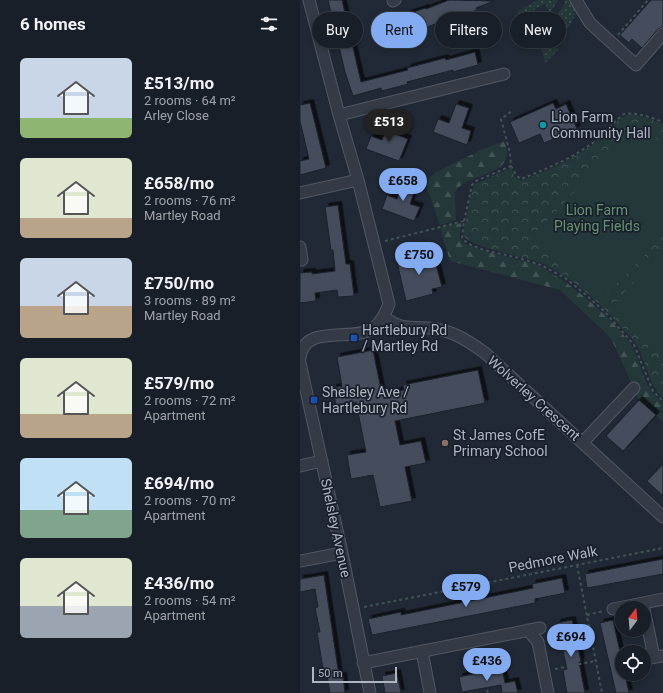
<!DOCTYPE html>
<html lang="en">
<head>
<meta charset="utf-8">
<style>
	body { margin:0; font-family:Roboto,sans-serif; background:#252c34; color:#f1f3f6; height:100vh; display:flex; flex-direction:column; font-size:15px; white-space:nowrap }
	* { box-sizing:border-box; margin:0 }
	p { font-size:13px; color:#9fa2a8 }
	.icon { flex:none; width:22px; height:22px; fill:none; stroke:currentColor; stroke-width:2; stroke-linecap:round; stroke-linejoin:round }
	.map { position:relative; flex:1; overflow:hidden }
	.panel { display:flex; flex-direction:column; background:#181f28; width:300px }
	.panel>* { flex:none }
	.guide { position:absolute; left:12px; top:12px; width:291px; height:36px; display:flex; gap:8px }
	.needle { width:26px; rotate:16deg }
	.controls { position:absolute; left:315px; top:601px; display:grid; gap:8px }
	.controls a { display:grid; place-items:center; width:36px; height:36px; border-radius:50%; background:#181f28; box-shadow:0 2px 6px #0003,0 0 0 1px #363d45; font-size:20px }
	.scale { position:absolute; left:12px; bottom:10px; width:85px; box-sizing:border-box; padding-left:4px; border:2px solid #aeb5c3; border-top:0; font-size:11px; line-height:14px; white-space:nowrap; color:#aeb5c3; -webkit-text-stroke:3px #19202b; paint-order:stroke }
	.price { position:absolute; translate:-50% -34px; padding:0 9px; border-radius:14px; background:#83abf2; color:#111; font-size:13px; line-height:26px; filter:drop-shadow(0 1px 2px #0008) }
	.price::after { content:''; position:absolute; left:50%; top:24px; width:12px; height:9px; margin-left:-6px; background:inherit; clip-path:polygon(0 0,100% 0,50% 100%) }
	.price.on { background:#222; color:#fff }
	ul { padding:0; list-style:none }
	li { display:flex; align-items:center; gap:12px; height:100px; padding:0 20px }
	li span { display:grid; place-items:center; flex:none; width:112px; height:80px; border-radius:6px; color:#555 }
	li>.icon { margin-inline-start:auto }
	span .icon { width:48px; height:48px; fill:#fffc; stroke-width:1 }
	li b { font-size:17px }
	h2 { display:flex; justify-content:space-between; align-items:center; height:48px; padding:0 20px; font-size:17px }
	.chip { padding:0 14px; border-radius:18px; background:#181f28; box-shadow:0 2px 6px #0003,0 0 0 1px #363d45; font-size:14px; line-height:36px }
	.chip.on { background:#83abf2; color:#111 }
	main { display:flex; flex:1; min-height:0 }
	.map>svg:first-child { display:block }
	.grass { fill:url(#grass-dots) }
	.forest { fill:url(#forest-firs) }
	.park { fill:url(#park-crowns) }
	.pitch { fill:#253839 }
	.building { fill:#444e5d; stroke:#1b222d; filter:url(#shadow) }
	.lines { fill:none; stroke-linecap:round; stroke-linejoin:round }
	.minor-casing { stroke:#515864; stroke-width:13 }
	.path { stroke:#425356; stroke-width:2; stroke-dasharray:3 3; stroke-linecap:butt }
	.minor { stroke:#343b46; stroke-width:11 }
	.culture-dot { fill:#0f9aa8; stroke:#19202b; stroke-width:1.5 }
	.transit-dot { fill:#1a4fb4; stroke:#19202b; stroke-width:1.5 }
	.education-dot { fill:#8d6e63; stroke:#19202b; stroke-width:1.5 }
	.labels { text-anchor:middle; stroke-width:3.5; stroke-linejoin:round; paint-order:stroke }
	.poi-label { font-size:14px; fill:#aeb5c3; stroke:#19202b; text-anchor:start }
	.park-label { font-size:14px; fill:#679272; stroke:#19202b }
	.street-label { font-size:14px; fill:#aeb5c3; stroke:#19202b }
</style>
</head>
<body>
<main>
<section class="panel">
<h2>6 homes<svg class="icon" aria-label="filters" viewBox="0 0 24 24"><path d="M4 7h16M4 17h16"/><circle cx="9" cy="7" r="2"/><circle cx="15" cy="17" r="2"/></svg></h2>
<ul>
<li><span style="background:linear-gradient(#c9d6e8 75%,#8fb573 0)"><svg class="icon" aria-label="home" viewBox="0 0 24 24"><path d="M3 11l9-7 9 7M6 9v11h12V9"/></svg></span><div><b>£513/mo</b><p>2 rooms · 64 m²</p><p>Arley Close</p></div></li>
<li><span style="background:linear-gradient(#dfe7d0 75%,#b9a48a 0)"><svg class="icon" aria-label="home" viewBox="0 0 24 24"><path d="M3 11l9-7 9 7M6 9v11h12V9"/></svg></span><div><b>£658/mo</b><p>2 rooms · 76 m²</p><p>Martley Road</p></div></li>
<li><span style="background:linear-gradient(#c9d6e8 60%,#b9a48a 0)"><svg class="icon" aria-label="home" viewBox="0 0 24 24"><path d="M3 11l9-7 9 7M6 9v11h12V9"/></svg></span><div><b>£750/mo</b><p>3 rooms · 89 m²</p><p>Martley Road</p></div></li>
<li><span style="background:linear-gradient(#dfe7d0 70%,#b9a48a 0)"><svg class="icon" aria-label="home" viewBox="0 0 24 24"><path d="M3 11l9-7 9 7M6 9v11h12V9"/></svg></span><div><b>£579/mo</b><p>2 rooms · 72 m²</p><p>Apartment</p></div></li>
<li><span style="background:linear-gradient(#bfe0f5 65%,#7fa58c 0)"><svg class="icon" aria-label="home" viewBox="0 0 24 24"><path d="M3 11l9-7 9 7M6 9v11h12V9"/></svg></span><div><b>£694/mo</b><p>2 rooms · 70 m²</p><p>Apartment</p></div></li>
<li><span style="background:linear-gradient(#dfe7d0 60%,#9aa5b1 0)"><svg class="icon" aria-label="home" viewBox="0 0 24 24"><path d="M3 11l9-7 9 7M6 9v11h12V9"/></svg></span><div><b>£436/mo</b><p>2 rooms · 54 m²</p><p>Apartment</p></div></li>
</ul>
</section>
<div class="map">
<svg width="363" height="693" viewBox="0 0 363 693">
	<defs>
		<pattern id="grass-dots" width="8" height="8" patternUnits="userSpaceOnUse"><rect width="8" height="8" fill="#253839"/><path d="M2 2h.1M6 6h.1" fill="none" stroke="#425354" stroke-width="1.8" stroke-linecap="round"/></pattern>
		<pattern id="forest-firs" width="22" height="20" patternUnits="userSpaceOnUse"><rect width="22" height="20" fill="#253839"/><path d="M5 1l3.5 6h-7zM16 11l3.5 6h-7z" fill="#425354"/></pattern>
		<pattern id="park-crowns" width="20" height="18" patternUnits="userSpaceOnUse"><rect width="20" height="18" fill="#253839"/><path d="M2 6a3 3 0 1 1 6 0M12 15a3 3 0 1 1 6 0" fill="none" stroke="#425354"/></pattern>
		<filter id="shadow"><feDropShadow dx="3.5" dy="-3.5" stdDeviation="0" flood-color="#0009"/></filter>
	</defs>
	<rect width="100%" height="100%" fill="#202935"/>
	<path class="grass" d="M238 0H258L250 13 245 4 220 18 216 12Z
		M265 0H271C272 2 275 6 275 9 277 22 261 35 253 44L258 50 245 63 241 44 250 38 246 31 263 6Z"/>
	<path class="forest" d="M204 141C221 178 164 171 155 193L156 220 140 225 127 188C126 180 130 177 136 172L181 150Z
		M162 223C161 228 159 233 160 238 164 251 228 259 242 267 272 285 311 315 331 345 340 359 342 378 352 392 355 396 359 399 363 403V422L339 400 311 338 260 290 150 261 140 227Z"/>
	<path class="park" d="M330 114 344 117 363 124V398C347 381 347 363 336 344 333 338 326 333 322 328 304 308 284 288 261 274 253 269 245 264 236 261 223 257 167 246 163 235L171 194 173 187 175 184 211 168 215 177 221 180C243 174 280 155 298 141 308 133 317 117 330 114Z"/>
	<path class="pitch" d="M340 124 363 145V236L302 299 232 236Z
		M363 250V353L313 305Z"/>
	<path class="building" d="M28 0H42L61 82 108 70 107 68 145 58 146 60 175 52 178 65 153 72V70L107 82 108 84 82 91 81 88 53 96 45 72Z
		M149 0 194 1 176 8 177 10 151 20 136 26 135 24 85 44 78 26 111 13 125 8 126 9Z
		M351 0H363V27L358 29 342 48 332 39 329 43 320 35Z
		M10 103 26 168 0 175V161L9 159 0 121V105Z
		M253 103 256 109 266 104 277 129 244 143 240 134 219 143 210 122Z
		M156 104 169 108 162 128 171 131 167 145 133 132 138 119 149 123Z
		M89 121 102 126 98 135 108 139 99 161 66 149 71 136 82 140Z
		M104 180 117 184 110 204 120 207 114 221 82 209 87 195 97 199Z
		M38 205 46 264H50L54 296 38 297 37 290 15 293 16 301 0 303V273L12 272V274L35 271 33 250H31L25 207Z
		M133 253 142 287 132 289 133 294 106 301 97 262Z
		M73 350 82 394 104 390 103 385 178 370 185 403 95 421 100 445 121 441 126 463 105 467 112 501 80 507 73 475 51 479 47 455 66 452 56 402 36 406 33 388 42 386 37 357Z
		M339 400 356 415 323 451 306 436Z
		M363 464V496L347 481Z
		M363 559V574L287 588 285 574Z
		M24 575 39 676H43L45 693H30L27 675H24L17 632H20L15 608 18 607 15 589 0 592V579Z
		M262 578 265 593 235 599V603L72 635 68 619 101 612V615L233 588 232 584Z
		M272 620 281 662H279L285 693H267L263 670 267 669 257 623Z
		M313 620 322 661V674H325L329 693H316L300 623Z
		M202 668 205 683 215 681 218 693H202L201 685 162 692 159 677Z
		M97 673 101 693H85L82 676Z"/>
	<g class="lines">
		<defs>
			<path id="minor" d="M276 0 290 23 336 65 363 34
				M93 1 95 0
				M39 115 204 74
				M0 193 58 180
				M0 247 2 260H0
				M84 317C104 331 107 326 129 328 152 330 167 340 185 353L363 517
				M0 358C4 323 52 342 72 329 81 323 85 314 89 304L58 180 39 115 9 0
				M0 363 42 553 70 693
				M283 442 334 388
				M0 466 22 461
				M0 561 42 553
				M313 609 363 599
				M344 609 354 657
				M228 630 238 642 248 693
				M122 651 130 693
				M344 659 363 656
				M63 663 240 628"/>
		</defs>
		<use href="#minor" class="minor-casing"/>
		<path class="path" d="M318 35 348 0
			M211 166 217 176 221 179C246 169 273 158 294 142 305 133 313 122 324 114 337 112 350 117 363 122
			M164 221 172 185 176 181 211 166 210 153 201 119 212 111
			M85 241 164 221 162 238 165 241 171 245 184 250 219 258 241 265 265 278 284 293 305 312 334 345 353 391 363 401
			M277 565 302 693
			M64 607 363 548
			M287 615 304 611
			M255 669 295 661
			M187 690 188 693"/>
		<use href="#minor" class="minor"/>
	</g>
	<circle class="culture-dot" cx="243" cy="125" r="4"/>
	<g class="transit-dot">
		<rect x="50" y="334" width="8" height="8" rx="2"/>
		<rect x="10" y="396" width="8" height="8" rx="2"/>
	</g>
	<circle class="education-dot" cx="145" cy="443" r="4"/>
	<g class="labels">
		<g class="poi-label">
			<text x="251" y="122">Lion Farm<tspan x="251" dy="16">Community Hall</tspan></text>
			<text x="62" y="335">Hartlebury Rd<tspan x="62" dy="16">/ Martley Rd</tspan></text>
			<text x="22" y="397">Shelsley Ave /<tspan x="22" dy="16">Hartlebury Rd</tspan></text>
			<text x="153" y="440">St James CofE<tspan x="153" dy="16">Primary School</tspan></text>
		</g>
		<g class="park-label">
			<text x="297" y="215">Lion Farm<tspan x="297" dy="16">Playing Fields</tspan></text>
		</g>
		<g class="street-label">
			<text transform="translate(234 398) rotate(42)" y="5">Wolverley Crescent</text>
			<text transform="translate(36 528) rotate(78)" y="5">Shelsley Avenue</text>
			<text transform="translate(253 559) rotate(-11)" y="5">Pedmore Walk</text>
		</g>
	</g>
</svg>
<div class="controls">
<a><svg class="needle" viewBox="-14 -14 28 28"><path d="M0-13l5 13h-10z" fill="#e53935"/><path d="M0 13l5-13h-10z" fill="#9fa2a8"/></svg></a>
<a><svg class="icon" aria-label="locate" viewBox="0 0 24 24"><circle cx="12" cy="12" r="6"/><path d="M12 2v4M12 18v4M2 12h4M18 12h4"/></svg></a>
</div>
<div class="scale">50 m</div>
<b class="price on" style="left:89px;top:143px">£513</b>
<b class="price" style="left:103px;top:202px">£658</b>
<b class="price" style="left:119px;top:276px">£750</b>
<b class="price" style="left:166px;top:608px">£579</b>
<b class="price" style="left:271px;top:658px">£694</b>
<b class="price" style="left:187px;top:682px">£436</b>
<div class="guide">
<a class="chip">Buy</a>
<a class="chip on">Rent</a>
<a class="chip">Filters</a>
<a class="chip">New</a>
</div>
</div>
</main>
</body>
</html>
